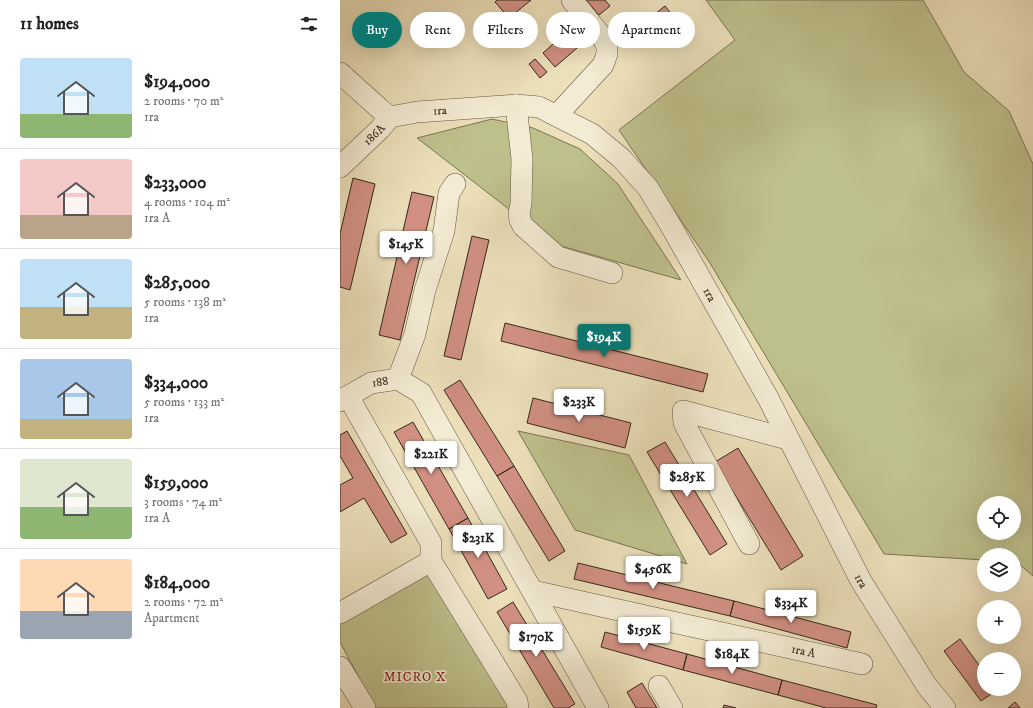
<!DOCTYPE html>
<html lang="en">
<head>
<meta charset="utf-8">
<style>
	body { margin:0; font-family:"IM FELL DW Pica",serif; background:#f6f6f6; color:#222; height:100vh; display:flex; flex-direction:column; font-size:15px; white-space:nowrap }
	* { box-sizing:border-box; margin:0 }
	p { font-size:13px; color:#767676 }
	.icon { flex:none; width:22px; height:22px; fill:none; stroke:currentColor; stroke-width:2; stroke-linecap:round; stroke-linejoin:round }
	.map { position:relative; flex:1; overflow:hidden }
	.sheet { display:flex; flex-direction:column; background:#fff; width:340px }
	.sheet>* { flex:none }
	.banner { position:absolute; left:12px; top:12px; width:380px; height:36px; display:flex; gap:8px }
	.controls { position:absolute; left:637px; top:496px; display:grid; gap:8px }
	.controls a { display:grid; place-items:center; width:44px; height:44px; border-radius:50%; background:#fff; box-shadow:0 4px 16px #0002; font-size:20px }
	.price { position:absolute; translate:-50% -34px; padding:0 9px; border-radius:4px; background:#fff; color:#222; font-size:13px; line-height:26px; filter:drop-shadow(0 1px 2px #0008) }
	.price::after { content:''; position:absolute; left:50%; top:24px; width:12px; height:9px; margin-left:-6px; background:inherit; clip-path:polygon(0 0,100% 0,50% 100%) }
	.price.selected { background:#0f766e; color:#fff }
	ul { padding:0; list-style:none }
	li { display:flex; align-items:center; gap:12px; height:100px; padding:0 20px }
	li+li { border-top:1px solid #e0e0e0 }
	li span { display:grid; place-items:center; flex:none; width:112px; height:80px; border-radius:4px; color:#555 }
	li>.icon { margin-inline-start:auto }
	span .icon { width:48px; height:48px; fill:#fffc; stroke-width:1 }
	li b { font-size:17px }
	h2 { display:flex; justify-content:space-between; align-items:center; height:48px; padding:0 20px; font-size:17px }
	.chip { padding:0 14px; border-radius:18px; background:#fff; box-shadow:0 4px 16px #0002; font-size:14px; line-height:36px }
	.chip.selected { background:#0f766e; color:#fff }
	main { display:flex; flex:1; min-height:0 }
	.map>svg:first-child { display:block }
	.green { fill:#bec08c; stroke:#7a7454; fill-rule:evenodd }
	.building { fill:#d19083; stroke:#35291b }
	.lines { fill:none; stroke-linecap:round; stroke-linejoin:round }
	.minor-casing { stroke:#635743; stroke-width:22 }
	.minor { stroke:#f3ebd3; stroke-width:21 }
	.labels { text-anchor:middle; stroke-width:3.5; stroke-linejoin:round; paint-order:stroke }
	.street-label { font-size:12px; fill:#35291b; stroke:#f3ebd3 }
	.neighbourhood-label { font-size:13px; letter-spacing:1px; fill:#7a1f14; stroke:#f3ebd3 }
</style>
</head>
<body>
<main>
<section class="sheet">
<h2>11 homes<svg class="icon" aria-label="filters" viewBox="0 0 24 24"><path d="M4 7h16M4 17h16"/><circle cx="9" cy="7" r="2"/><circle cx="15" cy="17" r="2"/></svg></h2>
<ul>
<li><span style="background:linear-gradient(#bfe0f5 70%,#8fb573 0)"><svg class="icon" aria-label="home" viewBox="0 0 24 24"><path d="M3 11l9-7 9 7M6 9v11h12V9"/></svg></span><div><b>$194,000</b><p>2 rooms · 70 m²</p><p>1ra</p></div></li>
<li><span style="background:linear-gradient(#f6c9c9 70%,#b9a48a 0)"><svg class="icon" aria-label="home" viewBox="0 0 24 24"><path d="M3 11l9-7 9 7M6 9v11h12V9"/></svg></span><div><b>$233,000</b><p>4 rooms · 104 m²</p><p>1ra A</p></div></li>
<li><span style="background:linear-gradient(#bfe0f5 60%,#c2b280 0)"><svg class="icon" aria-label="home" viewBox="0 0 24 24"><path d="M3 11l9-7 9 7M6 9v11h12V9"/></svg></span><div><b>$285,000</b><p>5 rooms · 138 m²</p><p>1ra</p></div></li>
<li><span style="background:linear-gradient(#a9c7e8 75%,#c2b280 0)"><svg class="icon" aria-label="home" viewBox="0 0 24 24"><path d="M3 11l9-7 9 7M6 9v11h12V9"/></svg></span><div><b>$334,000</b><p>5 rooms · 133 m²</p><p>1ra</p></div></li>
<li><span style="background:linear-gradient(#dfe7d0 60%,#8fb573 0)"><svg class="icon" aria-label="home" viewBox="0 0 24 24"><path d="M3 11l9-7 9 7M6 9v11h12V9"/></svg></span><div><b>$159,000</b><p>3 rooms · 74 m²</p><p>1ra A</p></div></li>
<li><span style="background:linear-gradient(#ffd9b3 65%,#9aa5b1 0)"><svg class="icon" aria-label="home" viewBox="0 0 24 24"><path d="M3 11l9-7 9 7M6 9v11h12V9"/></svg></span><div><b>$184,000</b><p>2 rooms · 72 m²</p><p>Apartment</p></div></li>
</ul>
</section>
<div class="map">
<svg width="693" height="708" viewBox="0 0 693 708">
	<rect width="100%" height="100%" fill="#ece0bb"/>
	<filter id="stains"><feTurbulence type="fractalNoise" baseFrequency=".005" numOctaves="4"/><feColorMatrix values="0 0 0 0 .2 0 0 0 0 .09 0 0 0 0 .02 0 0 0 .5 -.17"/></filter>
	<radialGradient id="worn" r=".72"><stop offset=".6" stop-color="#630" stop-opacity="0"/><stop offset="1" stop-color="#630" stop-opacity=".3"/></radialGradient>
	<path class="green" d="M366 0H583L624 72 669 111 693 164V576L678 563 674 562V555H644V560L544 554 370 263 279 130 395 40ZM644 503H674V533H644Z
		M152 119 193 128 240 149 278 184 341 280 214 244 77 138Z
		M178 431 289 455 347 564 235 530Z
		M88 570 171 708H35L0 642V621Z"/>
	<path class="building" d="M157 0H191L169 18 155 2Z
		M246 0H265L270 6 259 15Z
		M325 6 341 26 326 38 310 18Z
		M231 28 244 42 215 67 203 53Z
		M195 59 207 72 200 78 189 64Z
		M13 178 35 184 10 290 0 287V234Z
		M72 192 94 197 60 340 39 335Z
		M132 236 149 240 121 360 104 356Z
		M165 323 368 374 363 392 161 341Z
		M120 380 174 466 157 476 104 390Z
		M193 398 291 423 285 448 187 423Z
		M73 422 128 518 109 529 54 432Z
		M7 431 67 534 51 543 24 498 0 512V485L13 478 0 456V435Z
		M325 442 387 544 370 555 307 452Z
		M398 448 463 556 441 570 375 462Z
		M174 466 225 551 209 561 157 476Z
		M128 518 167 589 148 599 109 529Z
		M238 563 394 601 390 616 234 579Z
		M394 601 511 632 507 648 390 616Z
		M173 602 235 704 228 708H214L157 612Z
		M265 632 347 654 343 670 261 647Z
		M620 639 644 672V689L657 690 641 701 604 651Z
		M347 654 442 680 438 695 343 670Z
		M442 680 537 705 536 708H486L438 695Z
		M302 683 317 708H296L287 692Z
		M675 702 680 708H668Z
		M384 705 396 708H383Z"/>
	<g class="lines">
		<defs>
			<g id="minor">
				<path id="s1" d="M0 73 40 109 50 117 77 112 176 105 199 107 252 134 281 158 308 188 331 226 428 398 521 581 587 686 605 708"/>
				<path d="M176 105 182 159 181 204 179 213 180 220 183 226 218 257 272 273"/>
				<path d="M217 115 263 65 267 54V47L263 38 232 0"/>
				<path id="s2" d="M0 167 40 129 50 117"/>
				<path d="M58 379 75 334 85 290 104 231 109 193 115 184"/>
				<path d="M8 396 91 543V561L177 701 178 708"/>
				<path id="s3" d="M0 401 31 383 58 379 81 393 258 708"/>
				<path d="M409 544 344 423 343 411 448 439"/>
				<path id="s4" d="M193 591 522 664"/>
				<path d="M0 613 91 561"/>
				<path d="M0 667 25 708"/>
				<path d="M319 686 332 708"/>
			</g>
		</defs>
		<use href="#minor" class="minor-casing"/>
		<use href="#minor" class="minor"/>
	</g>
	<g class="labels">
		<g class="street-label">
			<text dy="4" stroke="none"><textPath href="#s1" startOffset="117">1ra</textPath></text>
			<text dy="4" stroke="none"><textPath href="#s2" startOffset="47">186A</textPath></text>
			<text dy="4" stroke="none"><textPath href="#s1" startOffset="477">1ra</textPath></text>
			<text dy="4" stroke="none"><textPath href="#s3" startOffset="45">188</textPath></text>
			<text dy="4" stroke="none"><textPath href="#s1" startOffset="801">1ra</textPath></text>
			<text dy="4" stroke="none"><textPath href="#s4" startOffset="277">1ra A</textPath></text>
		</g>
		<g class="neighbourhood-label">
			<text x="75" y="681">MICRO X</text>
		</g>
	</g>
	<rect width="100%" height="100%" filter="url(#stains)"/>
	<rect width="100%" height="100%" fill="url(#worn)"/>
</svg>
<div class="controls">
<a><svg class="icon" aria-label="locate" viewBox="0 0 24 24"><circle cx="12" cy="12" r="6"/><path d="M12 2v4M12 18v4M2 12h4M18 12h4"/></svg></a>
<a><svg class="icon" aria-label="layers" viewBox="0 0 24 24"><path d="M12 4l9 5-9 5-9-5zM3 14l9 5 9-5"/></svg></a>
<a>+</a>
<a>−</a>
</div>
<b class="price" style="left:66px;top:265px">$145K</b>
<b class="price selected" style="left:264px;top:358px">$194K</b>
<b class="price" style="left:239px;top:423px">$233K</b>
<b class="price" style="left:91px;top:475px">$221K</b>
<b class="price" style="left:347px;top:498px">$285K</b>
<b class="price" style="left:138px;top:559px">$231K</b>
<b class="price" style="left:313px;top:590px">$456K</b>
<b class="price" style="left:451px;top:624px">$334K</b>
<b class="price" style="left:304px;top:651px">$159K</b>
<b class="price" style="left:196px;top:658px">$170K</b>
<b class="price" style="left:392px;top:675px">$184K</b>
<div class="banner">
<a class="chip selected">Buy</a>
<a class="chip">Rent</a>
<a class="chip">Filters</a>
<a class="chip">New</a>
<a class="chip">Apartment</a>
</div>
</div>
</main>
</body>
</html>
